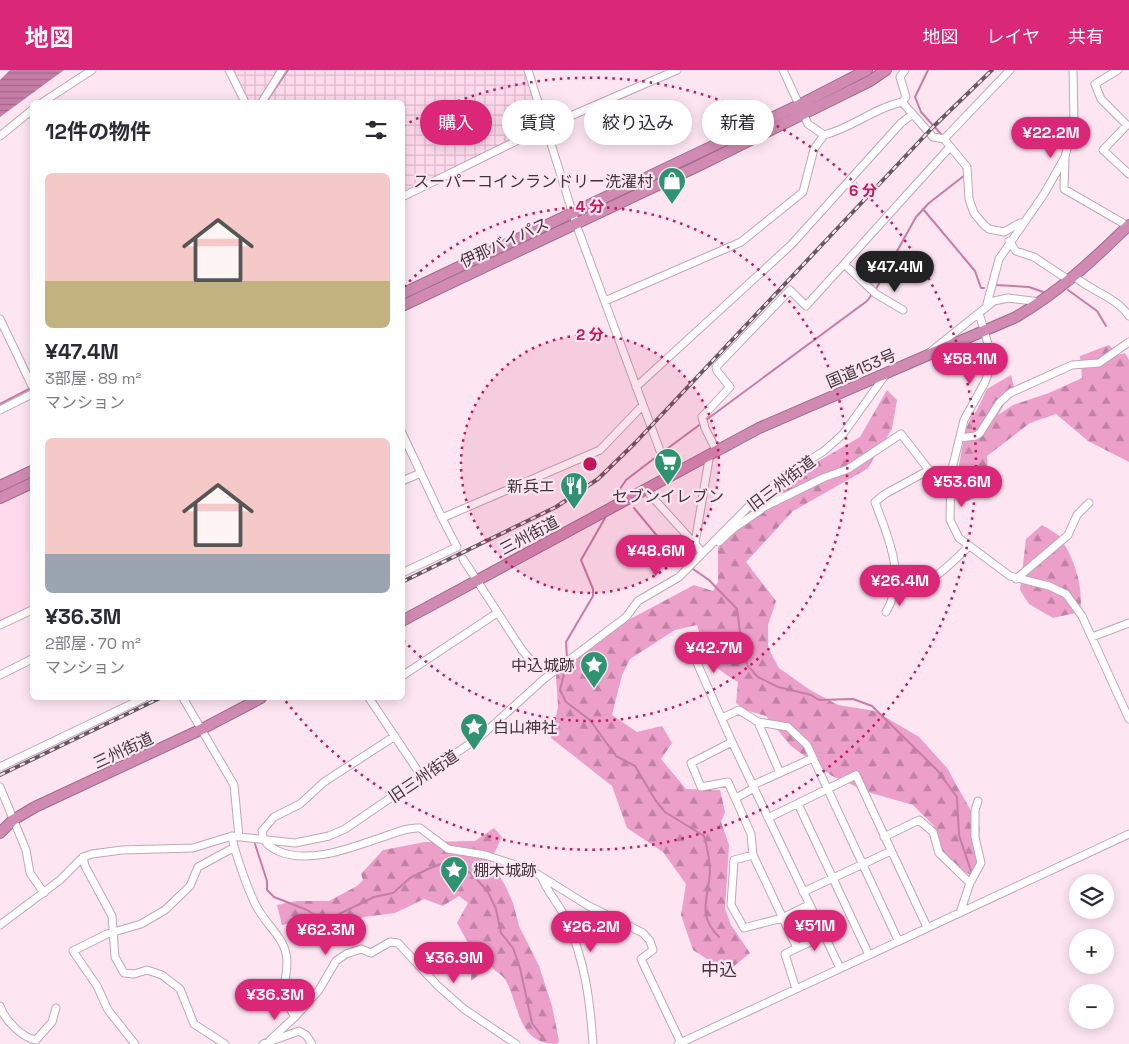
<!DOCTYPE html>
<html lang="ja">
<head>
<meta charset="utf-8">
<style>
	body { margin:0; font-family:"Space Grotesk","Noto Sans JP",sans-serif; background:#f2f2f3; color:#2b2b33; height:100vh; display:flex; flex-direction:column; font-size:19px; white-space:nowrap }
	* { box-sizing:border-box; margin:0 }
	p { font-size:16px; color:#7c7c81 }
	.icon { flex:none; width:28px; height:28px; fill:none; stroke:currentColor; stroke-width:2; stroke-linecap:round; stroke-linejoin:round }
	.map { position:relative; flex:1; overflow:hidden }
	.panel { position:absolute; left:30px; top:30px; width:375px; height:600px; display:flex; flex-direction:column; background:#fff; border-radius:8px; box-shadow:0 2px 12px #0003 }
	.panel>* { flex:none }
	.hud { position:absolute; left:420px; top:30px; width:475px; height:45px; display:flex; gap:10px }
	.controls { position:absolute; left:1069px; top:804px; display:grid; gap:10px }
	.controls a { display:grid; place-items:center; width:45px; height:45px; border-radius:50%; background:#fff; box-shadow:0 2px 12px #0003; font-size:25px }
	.price { position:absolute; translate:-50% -42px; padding:0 11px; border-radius:18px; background:#db2777; color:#fff; font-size:16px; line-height:32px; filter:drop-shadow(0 1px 2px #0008) }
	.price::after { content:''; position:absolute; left:50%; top:30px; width:15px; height:11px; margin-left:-8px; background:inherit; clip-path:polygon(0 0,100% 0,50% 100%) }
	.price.current { background:#222; color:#fff }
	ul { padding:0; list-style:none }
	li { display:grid; align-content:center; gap:10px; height:265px; padding:0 15px }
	li span { display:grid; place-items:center; height:155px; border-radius:8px; color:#555 }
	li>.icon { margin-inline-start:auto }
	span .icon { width:90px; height:90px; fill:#fffc; stroke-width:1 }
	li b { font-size:21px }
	h2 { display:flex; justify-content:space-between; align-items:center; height:60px; padding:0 15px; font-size:21px }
	.tag { padding:0 18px; border-radius:22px; background:#fff; box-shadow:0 2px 12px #0003; font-size:18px; line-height:45px }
	.tag.current { background:#db2777; color:#fff }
	header { display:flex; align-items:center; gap:30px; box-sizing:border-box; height:70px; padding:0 25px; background:#db2777; color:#fff }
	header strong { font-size:24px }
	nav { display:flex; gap:28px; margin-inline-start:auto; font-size:18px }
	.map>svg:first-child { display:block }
	.built { fill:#ffdaed }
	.industrial { fill:url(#industrial-grid) }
	.forest { fill:url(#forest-firs) }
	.water { fill:url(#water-rules) }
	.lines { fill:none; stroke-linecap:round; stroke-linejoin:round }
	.stream { stroke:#c57da6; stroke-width:2 }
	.minor-casing { stroke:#c1a6b4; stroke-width:9 }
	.highway-casing { stroke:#9e6d88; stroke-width:12 }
	.minor { stroke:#fff; stroke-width:7 }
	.highway { stroke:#d18bb2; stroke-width:10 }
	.rail-casing { stroke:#665960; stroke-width:4 }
	.rail { stroke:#fde6f2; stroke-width:2; stroke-dasharray:5.5; stroke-linecap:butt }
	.ring { fill:none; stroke:#c2185b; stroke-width:2.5; stroke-dasharray:2.5 5 }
	.labels { text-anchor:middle; stroke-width:4.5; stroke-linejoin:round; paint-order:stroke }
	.poi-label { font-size:16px; fill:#40353b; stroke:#fde6f2; text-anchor:end }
	.street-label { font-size:16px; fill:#40353b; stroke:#fde6f2 }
	.neighbourhood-label { font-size:18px; fill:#40353b; stroke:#fde6f2 }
	.centre { fill:#c2185b; stroke:#fde6f2; stroke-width:2.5 }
	.ring-label { font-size:15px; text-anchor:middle; font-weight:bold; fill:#c2185b; stroke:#fde6f2; stroke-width:4.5; stroke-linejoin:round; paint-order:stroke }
</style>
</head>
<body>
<header>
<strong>地図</strong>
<nav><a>地図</a><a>レイヤ</a><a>共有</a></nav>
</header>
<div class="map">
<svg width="1129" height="974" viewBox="0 0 1129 974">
	<defs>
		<pattern id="industrial-grid" width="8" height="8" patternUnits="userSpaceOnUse" patternTransform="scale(1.25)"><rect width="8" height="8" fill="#ffdaed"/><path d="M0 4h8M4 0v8" fill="none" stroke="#dcbccc"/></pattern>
		<pattern id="forest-firs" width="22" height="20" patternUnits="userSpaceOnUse" patternTransform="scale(1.25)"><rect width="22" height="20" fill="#eb9fc9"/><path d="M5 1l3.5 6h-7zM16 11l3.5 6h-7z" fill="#c082a4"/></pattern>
		<pattern id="water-rules" width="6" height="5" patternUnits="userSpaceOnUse" patternTransform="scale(1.25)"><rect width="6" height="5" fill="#c57da6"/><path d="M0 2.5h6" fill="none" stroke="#a16788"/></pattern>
	</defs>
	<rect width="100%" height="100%" fill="#fde6f2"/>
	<path class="built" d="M32 419V537L0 553V435Z"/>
	<path class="industrial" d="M229 0H524L541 55 464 92 403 125 402 32H245Z"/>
	<path class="forest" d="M1109 275 1118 285 1125 283 1129 290V392L1088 371 1056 344 1030 353 987 386 989 423 959 434 958 401 965 362 971 347 977 340 987 319 1011 305 1014 317 998 345 1013 335 1049 323 1082 308 1080 286Z
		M887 320 897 330 892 359 867 399 793 441 746 492 776 531 768 555V578L779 598 810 620 838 635 875 641 919 667 947 698 980 757 976 807 943 793 935 784 934 756 913 735 871 723 832 706 791 676 766 646 746 640 736 633 738 612C706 593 708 589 697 555L675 560 630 589 622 605 612 645 637 662 662 656 672 673 661 689 686 719 720 720 725 742 721 752 729 775 725 839 731 855 750 883 727 902 693 880 681 845 686 814 663 782 627 758 612 716 551 668 558 637 556 605 619 555 694 515 713 521 718 512V478L748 444 781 413 860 367Z
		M1042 455C1047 458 1055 462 1059 466 1074 487 1084 517 1080 542L1053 548 1029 534 1020 520 1026 469Z
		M494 758 502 767 490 792 505 815 513 833 519 856 539 896 552 936 559 971 557 974C516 974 520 934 505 909 501 904 494 900 490 896L471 911 472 880 457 853 468 833 459 826 443 836 424 829 395 843 364 847 324 865 301 851 282 855 277 835 297 831H329L357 816 363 810 361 804 383 780 425 772 475 771Z"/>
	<path class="water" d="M10 0H64L0 47V10Z"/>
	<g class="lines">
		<path class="stream" d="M928 0 915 27 921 42 941 64
			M266 32 288 0
			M923 139 975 201 981 218H984
			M995 215 1029 217 1046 223
			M876 219 916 147 929 133 965 105
			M1068 220 1097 241 1106 256
			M0 334 31 318
			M706 350 867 231 873 223
			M664 381 702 353
			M616 425 626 410 660 384
			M634 438 668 479 672 478 688 494
			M693 499 709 510 737 539 742 578 748 596 758 607 778 617 811 625 819 630 853 629 872 636 937 700 957 727 959 765 971 801
			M567 588 566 572 593 526V519L581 490 605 448
			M566 596 560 620 566 632 590 650 616 686 635 696 656 731 665 742 704 766C707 777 710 789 710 801 709 828 696 844 719 867
			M255 774 267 811V820L274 827 307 840 313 844 335 846 374 827 393 823 410 808 428 799 446 792 459 795 474 806 488 822 496 839 501 863 513 878 520 898 532 953 543 968"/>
		<defs>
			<path id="minor" d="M229 0 245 32
				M528 0 576 154 669 405
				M783 0 808 54 824 65C852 58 874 38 902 32
				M1118 0 1095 14 1101 29 1127 55 1103 80 1129 104
				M43 32 92 0
				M262 32 282 0
				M902 32 933 67 944 69 967 97 969 129 974 143 984 155 989 159 1004 162 1020 153
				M902 32 906 27 900 7 905 0
				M0 66 32 40
				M944 69 1010 0
				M1065 89 1064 119 1128 156
				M402 127 545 57 677 0
				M1009 171 1016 181 1034 187 1070 211
				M844 194 876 224 903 240
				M1075 207C1093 222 1116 227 1129 246
				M605 231 741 172 803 122 814 79 824 65
				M987 234 999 189 1044 124 1065 87 1074 51 1073 0
				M979 243 990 281 991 296 985 312 964 350 951 403 950 450 959 468 1010 506 1049 516 1066 524 1082 546 1129 649
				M0 249 32 316
				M929 283 994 231 1008 228 1041 232
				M636 317 791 175 901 53 913 44
				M0 340 32 324
				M402 363 442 448 600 380 643 335
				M960 368 976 366 980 363 999 333 1010 323 1072 295 1099 293 1129 272
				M716 380 705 358 702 347 730 317 717 301 716 297 790 220 806 236 949 78
				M402 411 421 403
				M645 419 703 483
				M719 472 733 459 766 436 823 408 848 399 901 364 929 400
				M695 473 710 383
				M463 489 522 580 533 593
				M402 503 457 477 442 448
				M1016 509 1068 465 1077 445 1089 433
				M894 521C924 522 949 496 969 476
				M886 542C907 507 888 467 875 432L885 424 929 400 951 403
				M0 555 32 540
				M1092 567 1129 553
				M686 568 732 672 840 898
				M0 605 32 589
				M402 606 497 543
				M183 628 234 715 239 767
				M369 628 422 707
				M722 648 739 640 758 652 788 657 807 675 898 870
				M758 652 780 703
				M395 666 324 712 300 734 274 747 262 761C263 772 268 776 278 781 310 795 352 777 383 767 395 763 407 757 420 758L448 779 485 785 531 800 587 835 643 863 650 871 653 880 641 889 681 973
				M732 672 691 693 701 717 728 712 751 764 753 785 734 790 731 835 744 858 782 848 809 835
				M0 697 144 628
				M753 715 813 688
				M0 717 26 780 30 803 44 823
				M736 728 754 718
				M798 734 869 885
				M768 748 856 705 927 857
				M232 766C234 781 250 826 258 839 266 854 283 867 286 884 290 899 282 912 285 926 287 934 291 941 295 947
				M884 767 919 750 933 762 939 783 970 813 960 843
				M753 785 797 878 785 884 796 919
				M83 787 85 796 112 846 115 887 124 903 134 904 147 900 162 905 180 919 194 954 225 974
				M541 806C547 822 559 834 566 849 585 890 590 930 593 974
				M970 813 981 793 975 767V740L978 731
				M803 822 891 781
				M0 855 60 810 83 787 92 784 122 780 193 778 232 766 295 773 329 766 345 759 481 666 544 609 626 547 638 531 679 507 760 425 784 406 824 381 843 364 886 304
				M797 878 824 866
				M0 936C4 949 22 968 36 970L52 952 56 938
				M270 970 295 947 319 920 336 891 346 884 361 879 371 883 390 872 398 873 437 915 464 939 516 974
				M135 974 108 940 97 916 73 881 107 864 141 854 165 840 190 816 198 797 233 778
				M263 974 299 961 306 965 312 974
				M678 974 1129 764"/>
			<path id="highway" d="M402 224 799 35 867 0
				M402 236 698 96 870 11 886 0
				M0 416 32 401
				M0 428 32 413
				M402 551 759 358 1016 247C1059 222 1093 190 1129 155
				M0 763 13 750 35 737 202 659 261 628"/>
		</defs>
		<use href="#minor" class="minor-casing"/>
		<use href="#highway" class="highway-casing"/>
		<use href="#minor" class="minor"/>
		<use href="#highway" class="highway"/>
		<defs>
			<path id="rail" d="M402 512 556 437 598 409 635 373 933 57 992 0
				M0 705 160 628"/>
		</defs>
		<use href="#rail" class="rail-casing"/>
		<use href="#rail" class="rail"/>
	</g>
	<circle cx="590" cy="394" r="129" fill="#c2185b" fill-opacity=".12"/>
	<g class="ring">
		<circle cx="590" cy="394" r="129"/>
		<path d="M404 217A257 257 0 1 1 404 571"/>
		<path d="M403 56A386 386 0 1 1 284 629"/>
	</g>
	<defs>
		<symbol id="shop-pin" viewBox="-11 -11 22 30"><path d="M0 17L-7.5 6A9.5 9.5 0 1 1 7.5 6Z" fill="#2e936f" stroke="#fde6f2"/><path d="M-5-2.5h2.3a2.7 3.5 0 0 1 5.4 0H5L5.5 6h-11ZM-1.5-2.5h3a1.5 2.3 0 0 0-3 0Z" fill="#fff"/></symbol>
		<symbol id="supermarket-pin" viewBox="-11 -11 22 30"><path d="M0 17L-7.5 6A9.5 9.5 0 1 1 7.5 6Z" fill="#2e936f" stroke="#fde6f2"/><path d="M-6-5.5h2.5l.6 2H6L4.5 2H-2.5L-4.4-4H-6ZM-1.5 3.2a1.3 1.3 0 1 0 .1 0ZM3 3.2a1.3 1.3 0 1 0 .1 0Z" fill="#fff"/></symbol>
		<symbol id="restaurant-pin" viewBox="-11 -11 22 30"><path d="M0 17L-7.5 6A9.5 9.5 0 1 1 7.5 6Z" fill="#2e936f" stroke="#fde6f2"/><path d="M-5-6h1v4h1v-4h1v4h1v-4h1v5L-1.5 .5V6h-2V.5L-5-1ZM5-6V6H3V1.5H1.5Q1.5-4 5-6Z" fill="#fff"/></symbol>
		<symbol id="sight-pin" viewBox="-11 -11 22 30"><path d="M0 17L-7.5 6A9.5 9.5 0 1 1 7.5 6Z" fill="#2e936f" stroke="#fde6f2"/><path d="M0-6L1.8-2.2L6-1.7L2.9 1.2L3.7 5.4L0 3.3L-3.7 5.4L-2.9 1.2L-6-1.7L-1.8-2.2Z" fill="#fff"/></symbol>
	</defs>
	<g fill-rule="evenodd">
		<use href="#shop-pin" x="656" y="95" width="32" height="43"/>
		<use href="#supermarket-pin" x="652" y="376" width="32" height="43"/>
		<use href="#restaurant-pin" x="558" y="400" width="32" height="43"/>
		<use href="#sight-pin" x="578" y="579" width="32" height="43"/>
		<use href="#sight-pin" x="458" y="641" width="32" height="43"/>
		<use href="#sight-pin" x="438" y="784" width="32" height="43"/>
	</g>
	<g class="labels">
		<g class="poi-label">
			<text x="653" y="117">スーパーコインランドリー洗濯村</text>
			<text x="555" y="422">新兵エ</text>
			<text x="668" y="432" text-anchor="middle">セブンイレブン</text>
			<text x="575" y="601">中込城跡</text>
			<text x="493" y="663" text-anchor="start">白山神社</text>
			<text x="473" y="806" text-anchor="start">棚木城跡</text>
		</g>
		<g class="street-label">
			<text transform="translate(504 172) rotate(-25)" y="6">伊那バイパス</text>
			<text transform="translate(861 298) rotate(-23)" y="6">国道153号</text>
			<text transform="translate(781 413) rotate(-37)" y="6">旧三州街道</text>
			<text transform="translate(529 465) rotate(-28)" y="6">三州街道</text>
			<text transform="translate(123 680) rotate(-25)" y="6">三州街道</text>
			<text transform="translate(423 706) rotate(-34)" y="6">旧三州街道</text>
		</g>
		<g class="neighbourhood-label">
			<text x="719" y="906">中込</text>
		</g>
	</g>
	<circle cx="590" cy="394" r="8" class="centre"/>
	<g class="ring-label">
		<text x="863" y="126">6 分</text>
		<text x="590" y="142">4 分</text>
		<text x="590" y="270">2 分</text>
	</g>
</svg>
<div class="controls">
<a><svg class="icon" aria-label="layers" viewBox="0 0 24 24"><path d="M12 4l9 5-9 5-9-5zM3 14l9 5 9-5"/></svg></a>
<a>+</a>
<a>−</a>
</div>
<b class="price" style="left:1051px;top:89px">¥22.2M</b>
<b class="price current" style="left:895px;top:223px">¥47.4M</b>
<b class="price" style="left:970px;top:315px">¥58.1M</b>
<b class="price" style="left:962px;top:438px">¥53.6M</b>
<b class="price" style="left:656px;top:507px">¥48.6M</b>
<b class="price" style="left:900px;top:537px">¥26.4M</b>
<b class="price" style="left:714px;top:604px">¥42.7M</b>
<b class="price" style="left:815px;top:882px">¥51M</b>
<b class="price" style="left:591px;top:883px">¥26.2M</b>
<b class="price" style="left:326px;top:886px">¥62.3M</b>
<b class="price" style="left:454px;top:914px">¥36.9M</b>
<b class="price" style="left:275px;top:951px">¥36.3M</b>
<div class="hud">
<a class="tag current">購入</a>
<a class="tag">賃貸</a>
<a class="tag">絞り込み</a>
<a class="tag">新着</a>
</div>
<section class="panel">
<h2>12件の物件<svg class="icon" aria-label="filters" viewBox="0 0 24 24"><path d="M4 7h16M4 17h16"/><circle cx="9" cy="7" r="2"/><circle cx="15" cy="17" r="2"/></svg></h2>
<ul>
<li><span style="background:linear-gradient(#f6c9c9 70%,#c2b280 0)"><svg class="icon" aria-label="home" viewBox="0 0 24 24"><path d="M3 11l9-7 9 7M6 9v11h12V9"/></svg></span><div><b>¥47.4M</b><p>3部屋 · 89 m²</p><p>マンション</p></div></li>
<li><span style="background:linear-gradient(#f6c9c9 75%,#9aa5b1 0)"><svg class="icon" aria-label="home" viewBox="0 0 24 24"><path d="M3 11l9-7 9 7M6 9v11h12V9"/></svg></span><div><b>¥36.3M</b><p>2部屋 · 70 m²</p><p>マンション</p></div></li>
</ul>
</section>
</div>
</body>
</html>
